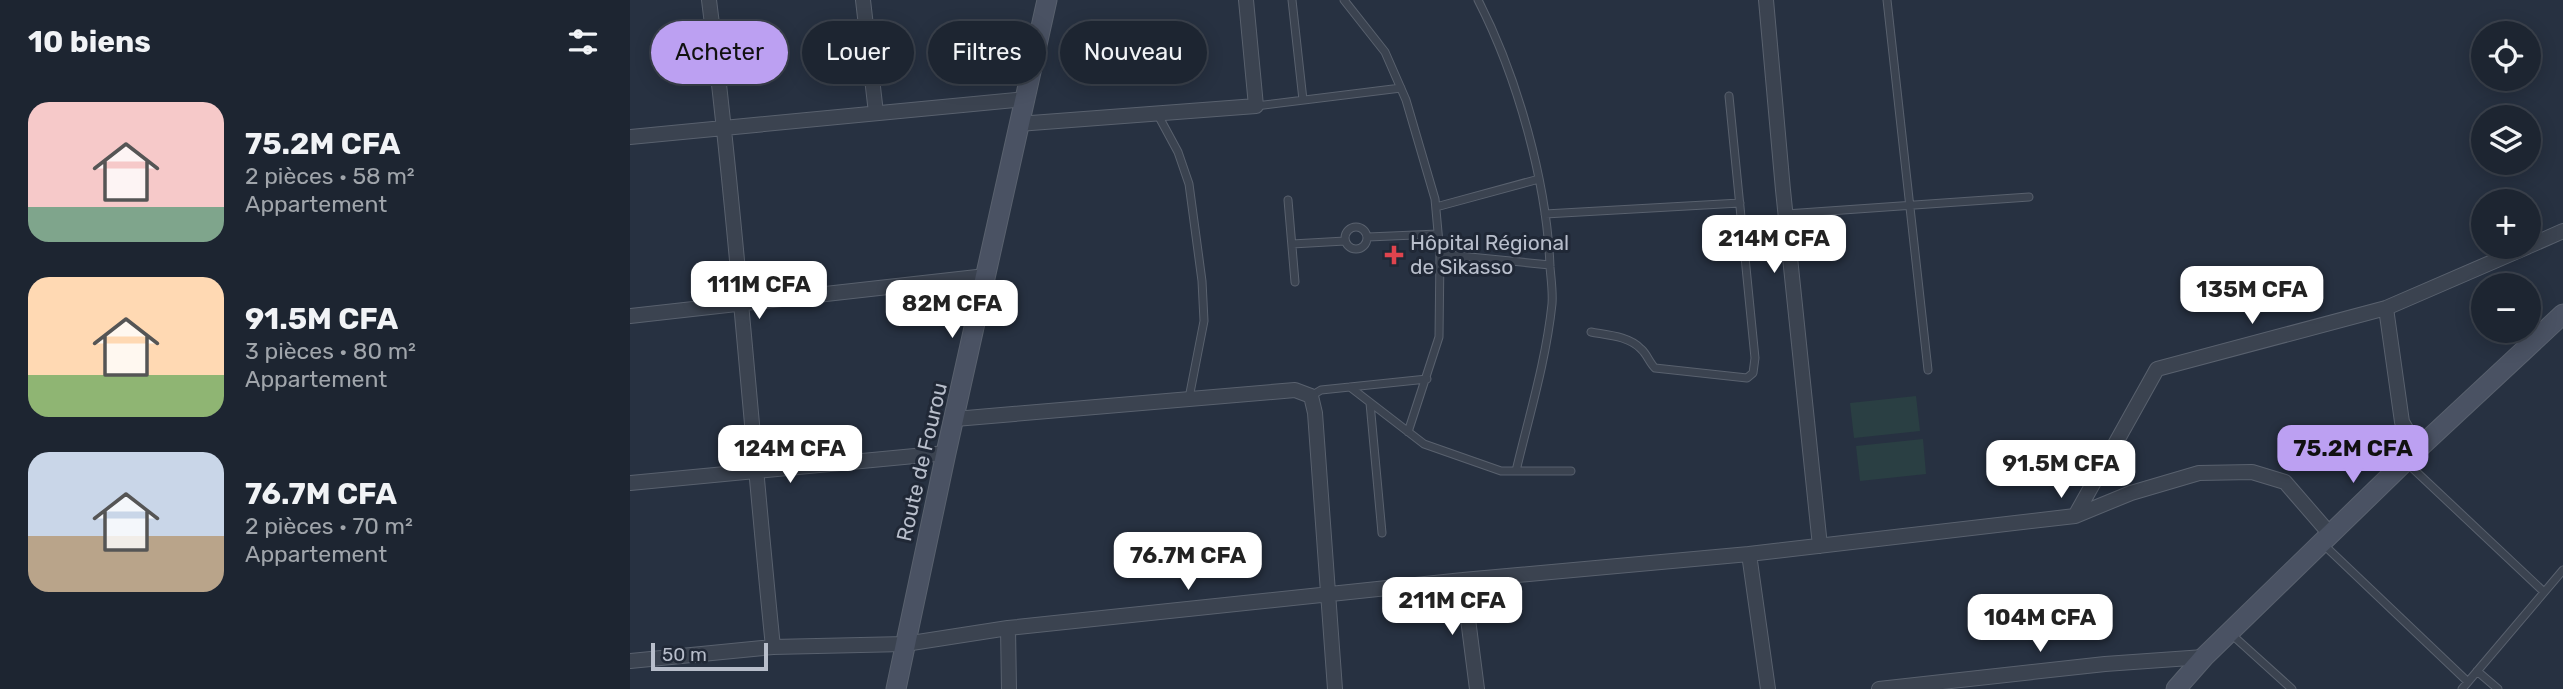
<!DOCTYPE html>
<html lang="fr">
<head>
<meta charset="utf-8">
<style>
	body { margin:0; font-family:Rubik,sans-serif; background:#2a313d; color:#f1f3f6; height:100vh; display:flex; flex-direction:column; font-size:26px; white-space:nowrap }
	* { box-sizing:border-box; margin:0 }
	p { font-size:23px; color:#a0a5ab }
	.icon { flex:none; width:38px; height:38px; fill:none; stroke:currentColor; stroke-width:2; stroke-linecap:round; stroke-linejoin:round }
	.map { position:relative; flex:1; overflow:hidden }
	.side { display:flex; flex-direction:column; background:#1d2531; width:630px }
	.side>* { flex:none }
	.banner { position:absolute; left:21px; top:21px; width:665px; height:63px; display:flex; gap:14px }
	.buttons { position:absolute; left:1841px; top:21px; display:grid; gap:14px }
	.buttons a { display:grid; place-items:center; width:70px; height:70px; border-radius:50%; background:#1d2531; box-shadow:0 4px 18px #0003,0 0 0 2px #3b424d; font-size:35px }
	.scale { position:absolute; left:21px; bottom:18px; width:117px; box-sizing:border-box; padding-left:7px; border:4px solid #b8becb; border-top:0; font-size:19px; line-height:24px; white-space:nowrap; color:#b8becb; -webkit-text-stroke:5px #202836; paint-order:stroke }
	.price { position:absolute; translate:-50% -60px; padding:0 16px; border-radius:14px; background:#fff; color:#222; font-size:23px; line-height:46px; filter:drop-shadow(0 2px 4px #0008) }
	.price::after { content:''; position:absolute; left:50%; top:42px; width:21px; height:16px; margin-left:-10px; background:inherit; clip-path:polygon(0 0,100% 0,50% 100%) }
	.price.active { background:#bca0f2; color:#111 }
	ul { padding:0; list-style:none }
	li { display:flex; align-items:center; gap:21px; height:175px; padding:0 28px }
	li span { display:grid; place-items:center; flex:none; width:196px; height:140px; border-radius:21px; color:#555 }
	li>.icon { margin-inline-start:auto }
	span .icon { width:84px; height:84px; fill:#fffc; stroke-width:1 }
	li b { font-size:30px }
	h2 { display:flex; justify-content:space-between; align-items:center; height:84px; padding:0 28px; font-size:30px }
	.tag { padding:0 24px; border-radius:32px; background:#1d2531; box-shadow:0 4px 18px #0003,0 0 0 2px #3b424d; font-size:24px; line-height:63px }
	.tag.active { background:#bca0f2; color:#111 }
	main { display:flex; flex:1; min-height:0 }
	.map>svg:first-child { display:block }
	.green { fill:#2a3f43 }
	.lines { fill:none; stroke-linecap:round; stroke-linejoin:round }
	.lane-casing { stroke:#59616e; stroke-width:9 }
	.street-casing { stroke:#59616e; stroke-width:16 }
	.secondary-casing { stroke:#59616e; stroke-width:21 }
	.lane { stroke:#3b4350; stroke-width:7 }
	.street { stroke:#3b4350; stroke-width:14 }
	.secondary { stroke:#4a5263; stroke-width:19 }
	.health-dot { fill:#e0444e; stroke:#202836; stroke-width:2.5 }
	.labels { text-anchor:middle; stroke-width:6; stroke-linejoin:round; paint-order:stroke }
	.poi-label { font-size:21px; fill:#b8becb; stroke:#202836; text-anchor:start }
	.street-label { font-size:21px; fill:#b8becb; stroke:#202836 }
</style>
</head>
<body>
<main>
<section class="side">
<h2>10 biens<svg class="icon" aria-label="filters" viewBox="0 0 24 24"><path d="M4 7h16M4 17h16"/><circle cx="9" cy="7" r="2"/><circle cx="15" cy="17" r="2"/></svg></h2>
<ul>
<li><span style="background:linear-gradient(#f6c9c9 75%,#7fa58c 0)"><svg class="icon" aria-label="home" viewBox="0 0 24 24"><path d="M3 11l9-7 9 7M6 9v11h12V9"/></svg></span><div><b>75.2M CFA</b><p>2 pièces · 58 m²</p><p>Appartement</p></div></li>
<li><span style="background:linear-gradient(#ffd9b3 70%,#8fb573 0)"><svg class="icon" aria-label="home" viewBox="0 0 24 24"><path d="M3 11l9-7 9 7M6 9v11h12V9"/></svg></span><div><b>91.5M CFA</b><p>3 pièces · 80 m²</p><p>Appartement</p></div></li>
<li><span style="background:linear-gradient(#c9d6e8 60%,#b9a48a 0)"><svg class="icon" aria-label="home" viewBox="0 0 24 24"><path d="M3 11l9-7 9 7M6 9v11h12V9"/></svg></span><div><b>76.7M CFA</b><p>2 pièces · 70 m²</p><p>Appartement</p></div></li>
</ul>
</section>
<div class="map">
<svg width="1933" height="689" viewBox="0 0 1933 689">
	<rect width="100%" height="100%" fill="#273141"/>
	<path class="green" d="M1286 396 1290 431 1224 438 1220 403Z
		M1293 439 1296 474 1230 481 1226 446Z"/>
	<g class="lines">
		<defs>
			<path id="lane" d="M662 0 673 100
				M714 0 755 52 776 100 805 199 810 254 809 337 778 432
				M848 0C887 76 917 182 920 267 921 279 923 292 922 304 916 361 899 416 886 471
				M1257 0 1298 370
				M626 106 771 88
				M528 115 548 152 559 184 572 281 574 321 559 398
				M658 200 665 282
				M806 207 909 179
				M915 214 1110 203
				M1156 214 1399 197
				M715 238a11 11 0 1 1 22 0a11 11 0 1 1-22 0Z
				M738 237 808 234
				M662 244 715 241
				M810 254 920 265
				M961 332C977 335 999 336 1011 349 1017 354 1019 362 1025 368L1117 378 1123 373 1125 358 1099 96
				M720 387 794 444 871 471H941
				M681 396 691 390 797 379
				M740 403 752 533
				M1777 463 1914 592
				M1694 545 1838 682
				M1600 633 1662 689
				M1847 671 1868 689
				M1832 689 1933 570"/>
			<path id="street" d="M79 0C106 215 121 431 143 647
				M233 0 246 113
				M1136 0 1153 190 1190 546
				M388 124 626 106 616 0
				M0 137 395 99
				M1899 246 1933 231
				M1756 308 1772 422 1788 449
				M0 316 356 276
				M325 419 665 390 681 396 685 413 705 689
				M0 483 316 453
				M1445 516 1527 369 1756 308 1897 247
				M1119 554 1138 689
				M833 580 847 689
				M378 628 379 689
				M0 661 143 647 275 644 378 628 833 580 1119 554 1445 516 1501 493 1569 473 1622 472 1655 482 1700 534
				M1249 689 1475 664 1574 657"/>
			<path id="secondary" d="M266 689 316 453 417 0
				M1546 689 1574 657 1788 449 1933 314"/>
		</defs>
		<use href="#lane" class="lane-casing"/>
		<use href="#street" class="street-casing"/>
		<use href="#secondary" class="secondary-casing"/>
		<use href="#lane" class="lane"/>
		<use href="#street" class="street"/>
		<use href="#secondary" class="secondary"/>
	</g>
	<path class="health-dot" d="M760.5 244.5h7v7h7v7h-7v7h-7v-7h-7v-7h7z"/>
	<g class="labels">
		<g class="poi-label">
			<text x="780" y="250">Hôpital Régional<tspan x="780" dy="24">de Sikasso</tspan></text>
		</g>
		<g class="street-label">
			<text transform="translate(292 462) rotate(-77)" y="7">Route de Fourou</text>
		</g>
	</g>
</svg>
<div class="buttons">
<a><svg class="icon" aria-label="locate" viewBox="0 0 24 24"><circle cx="12" cy="12" r="6"/><path d="M12 2v4M12 18v4M2 12h4M18 12h4"/></svg></a>
<a><svg class="icon" aria-label="layers" viewBox="0 0 24 24"><path d="M12 4l9 5-9 5-9-5zM3 14l9 5 9-5"/></svg></a>
<a>+</a>
<a>−</a>
</div>
<div class="scale">50 m</div>
<b class="price" style="left:1144px;top:275px">214M CFA</b>
<b class="price" style="left:129px;top:321px">111M CFA</b>
<b class="price" style="left:1622px;top:326px">135M CFA</b>
<b class="price" style="left:322px;top:340px">82M CFA</b>
<b class="price" style="left:160px;top:485px">124M CFA</b>
<b class="price active" style="left:1723px;top:485px">75.2M CFA</b>
<b class="price" style="left:1431px;top:500px">91.5M CFA</b>
<b class="price" style="left:558px;top:592px">76.7M CFA</b>
<b class="price" style="left:822px;top:637px">211M CFA</b>
<b class="price" style="left:1410px;top:654px">104M CFA</b>
<div class="banner">
<a class="tag active">Acheter</a>
<a class="tag">Louer</a>
<a class="tag">Filtres</a>
<a class="tag">Nouveau</a>
</div>
</div>
</main>
</body>
</html>
